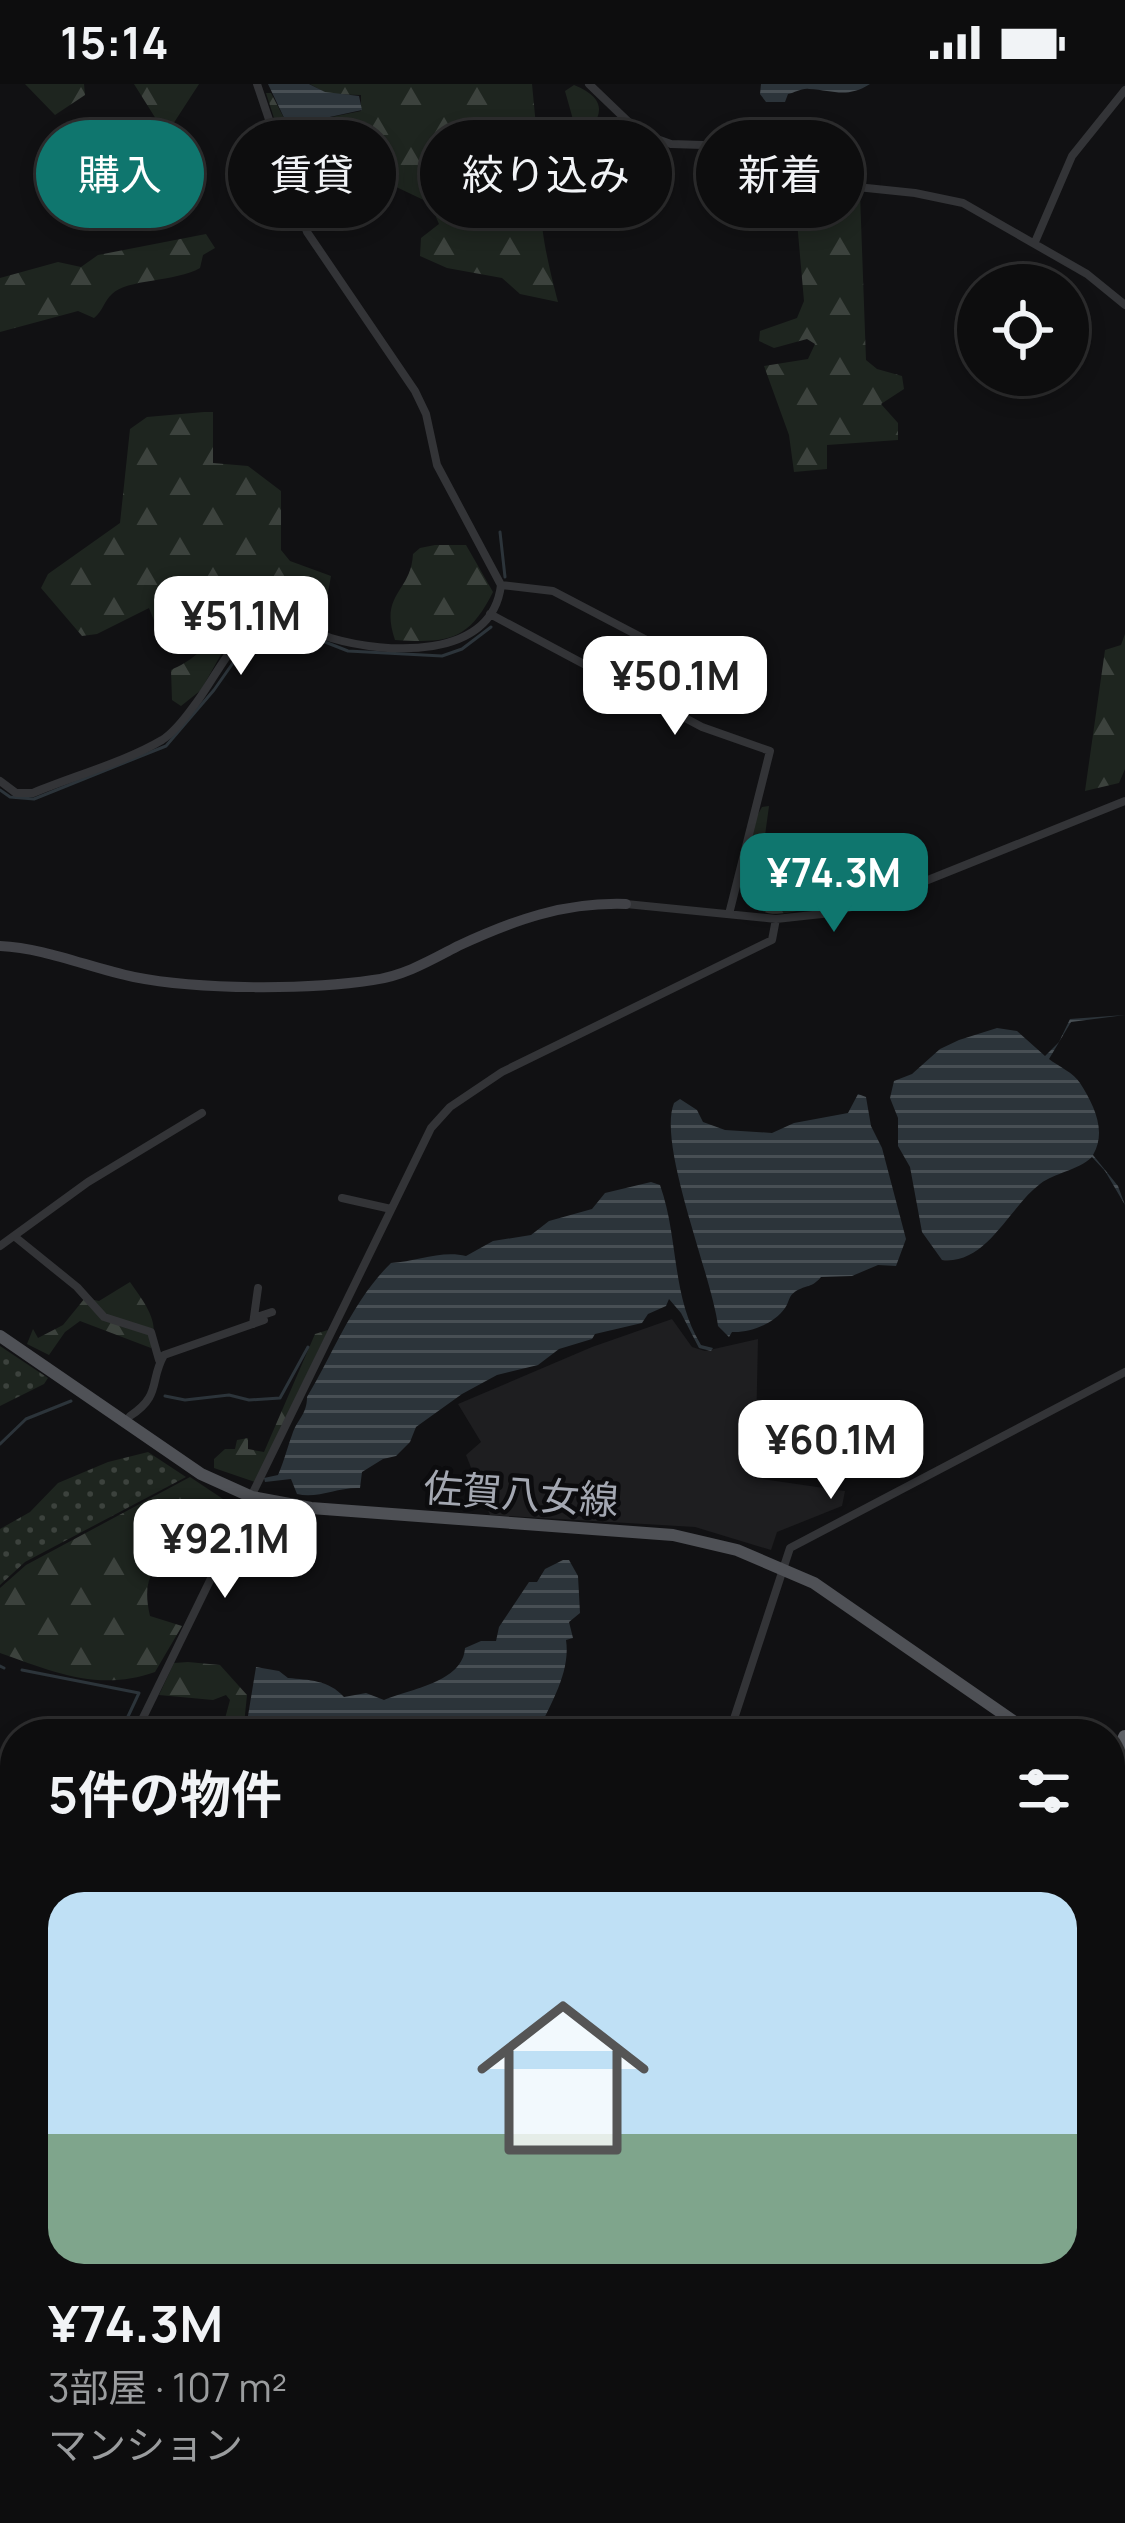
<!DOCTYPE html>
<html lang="ja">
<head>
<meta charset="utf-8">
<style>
	body { margin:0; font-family:Manrope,"Noto Sans JP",sans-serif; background:#1b1b1c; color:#f1f3f6; height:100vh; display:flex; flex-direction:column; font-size:45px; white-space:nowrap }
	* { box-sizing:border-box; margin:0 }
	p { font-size:39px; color:#9a9c9e }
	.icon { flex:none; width:66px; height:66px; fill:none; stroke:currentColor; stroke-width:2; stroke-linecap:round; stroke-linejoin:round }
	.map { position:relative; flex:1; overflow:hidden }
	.drawer { position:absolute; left:0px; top:1635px; width:1125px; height:804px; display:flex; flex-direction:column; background:#0d0d0e; border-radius:48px 48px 0 0; box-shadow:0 6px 18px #0003,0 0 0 3px #2d2d2e }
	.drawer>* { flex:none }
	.top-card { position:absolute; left:36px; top:36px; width:1053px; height:108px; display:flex; gap:24px }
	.buttons { position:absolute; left:957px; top:180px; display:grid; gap:24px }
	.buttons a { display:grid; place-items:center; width:132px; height:132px; border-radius:50%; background:#0d0d0e; box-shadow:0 6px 18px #0003,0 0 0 3px #2d2d2e; font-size:60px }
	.price { position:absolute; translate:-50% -102px; padding:0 27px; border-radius:24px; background:#fff; color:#222; font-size:39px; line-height:78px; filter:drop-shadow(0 3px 6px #0008) }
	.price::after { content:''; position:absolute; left:50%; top:72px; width:36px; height:27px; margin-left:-18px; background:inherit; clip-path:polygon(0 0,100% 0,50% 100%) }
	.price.current { background:#0f766e; color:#fff }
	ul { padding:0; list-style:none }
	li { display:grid; align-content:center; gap:24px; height:636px; padding:0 48px }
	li+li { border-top:3px solid #2d2d2e }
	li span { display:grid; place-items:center; height:372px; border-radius:36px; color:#555 }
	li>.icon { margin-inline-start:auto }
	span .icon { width:216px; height:216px; fill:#fffc; stroke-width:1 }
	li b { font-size:51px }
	h2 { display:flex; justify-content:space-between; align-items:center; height:144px; padding:0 48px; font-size:51px }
	.tag { padding:0 42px; border-radius:54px; background:#0d0d0e; box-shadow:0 6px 18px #0003,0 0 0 3px #2d2d2e; font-size:42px; line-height:108px }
	.tag.current { background:#0f766e; color:#fff }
	.status { display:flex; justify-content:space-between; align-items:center; height:84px; padding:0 60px; background:#0d0d0e; direction:ltr }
	.status svg { height:33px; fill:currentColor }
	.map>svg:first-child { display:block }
	.built { fill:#1e1e20 }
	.grass { fill:url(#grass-dots) }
	.forest { fill:url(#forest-firs) }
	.water { fill:url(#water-rules) }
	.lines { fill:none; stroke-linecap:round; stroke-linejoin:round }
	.stream { stroke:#2c343a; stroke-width:3 }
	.street { stroke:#333437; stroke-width:8 }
	.secondary { stroke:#414247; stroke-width:10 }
	.primary { stroke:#4f5156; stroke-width:12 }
	.highway { stroke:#5f6268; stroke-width:14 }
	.labels { text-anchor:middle; stroke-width:9; stroke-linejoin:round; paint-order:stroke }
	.street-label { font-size:39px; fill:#a4a8b2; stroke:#0c0c0e }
</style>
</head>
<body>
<div class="status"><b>15:14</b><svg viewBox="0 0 49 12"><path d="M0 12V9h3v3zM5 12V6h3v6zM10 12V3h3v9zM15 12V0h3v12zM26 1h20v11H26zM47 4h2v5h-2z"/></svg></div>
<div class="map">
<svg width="1125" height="2439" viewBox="0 0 1125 2439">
	<defs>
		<pattern id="grass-dots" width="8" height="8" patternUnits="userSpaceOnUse" patternTransform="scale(3)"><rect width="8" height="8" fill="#1e251f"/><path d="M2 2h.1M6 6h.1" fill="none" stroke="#3c423d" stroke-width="1.8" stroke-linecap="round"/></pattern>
		<pattern id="forest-firs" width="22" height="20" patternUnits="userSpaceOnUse" patternTransform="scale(3)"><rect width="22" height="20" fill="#1e251f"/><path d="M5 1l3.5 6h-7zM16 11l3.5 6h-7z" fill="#3c423d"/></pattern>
		<pattern id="water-rules" width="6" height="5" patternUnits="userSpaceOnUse" patternTransform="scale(3)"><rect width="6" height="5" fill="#2c343a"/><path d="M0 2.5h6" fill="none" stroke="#484f54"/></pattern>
	</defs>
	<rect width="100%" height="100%" fill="#111113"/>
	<path class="built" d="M672 1235 692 1263 705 1267 758 1255 755 1394 845 1407 842 1422 777 1448 771 1466 695 1443 490 1431 466 1371 481 1358 458 1320 592 1263Z"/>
	<path class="grass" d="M0 1262 48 1294 44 1300 0 1322Z
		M148 1368 186 1393 25 1478 0 1501V1445L30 1428 58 1399 108 1378Z
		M0 2340 15 2353V2394L0 2376Z"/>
	<path class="forest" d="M25 0H84L85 11 55 31Z
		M134 0H199L164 54 160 53 156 35Z
		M310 0H532L536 42 549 51H566L574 39 565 7 574 1C639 27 558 67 548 84 530 114 550 187 558 218L520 210 502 194 447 184 420 172 421 154 439 140 430 119 350 81 335 69 328 52 316 64 291 65 282 59 266 9H271L288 42 361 27V11L328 10Z
		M754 79 802 99 860 110 866 276 877 285 902 292 904 305 881 320 898 339V356L827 361V385L794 388 789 351 764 282 808 275 815 260 807 255 774 264 759 257 760 247 797 234 804 217 796 126 779 127 774 109 743 94Z
		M206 150 215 164 203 171 200 184C176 198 126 195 112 210 104 217 103 227 94 234L78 227 0 248V194L58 178 81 183 98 171Z
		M204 328H213V379L248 382 281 407V466L290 477 331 492 322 541 278 526 255 530 233 549 201 606 181 622 172 616 171 586C190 577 210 566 208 542L162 556 149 524 97 550 82 552 41 504 48 490 120 439 130 345 147 333Z
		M435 461H466L493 508C468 558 447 559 395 556 379 509 411 509 413 470L420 464Z
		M1125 550V685L1119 699 1085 707 1105 566 1121 561Z
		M769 722 762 773 792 781 798 788V802L808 824C724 850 745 781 757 732L762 723Z
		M130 1198C144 1218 161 1238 151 1264L80 1237 65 1248 49 1271 27 1260 33 1245 38 1254 63 1241 85 1214 99 1217Z
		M328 1246 255 1398 214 1384V1375L225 1365H235L237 1356 248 1354V1365L264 1368 315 1250Z
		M190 1393 238 1425 220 1458C176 1471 136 1473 150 1532L182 1542 155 1588C99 1608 54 1588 0 1569V1504L26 1481Z
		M188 1578 220 1581 247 1611 243 1650H226L223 1642 230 1616 226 1611 213 1616 159 1611 174 1579Z"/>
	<path class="water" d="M268 0H309L325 8 359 12 362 26 288 42Z
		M761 0H870C846 15 833 6 809 5 801 4 795 9 788 10L785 18H766L760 10Z
		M1125 931 1071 938 1049 975C1058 982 1074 989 1080 999 1094 1021 1107 1047 1093 1071L1118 1102 1125 1121 1105 1087 1092 1073C1077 1087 1056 1088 1040 1100 1009 1123 987 1181 942 1176L922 1148 910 1083 898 1062V1034L890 1014 894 997 912 990 940 965 959 956 997 944 1017 947 1045 972 1059 958 1070 935Z
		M858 1010 866 1013 871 1042 882 1064 906 1155 896 1182 878 1181 852 1192 821 1193C812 1204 806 1201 796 1207 788 1212 790 1217 785 1224 774 1240 750 1249 732 1248L729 1253 718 1242C712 1192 657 1061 674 1019L680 1015 697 1026 703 1038 725 1046 772 1049 794 1039 848 1029Z
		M651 1098 660 1101C679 1154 671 1212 701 1261L713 1264 711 1267 699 1264 681 1229 669 1215 666 1222 648 1230 642 1239 595 1250 592 1255 559 1265 538 1281 497 1291 462 1310 416 1343 410 1358 396 1372 383 1375 362 1388 360 1404C337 1403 318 1415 297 1410L291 1395 265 1398 264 1394 278 1391C284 1378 287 1364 292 1351 297 1335 307 1331 307 1313 334 1268 353 1216 391 1179 416 1178 441 1166 466 1172L493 1157 531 1151 549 1137 592 1125 605 1109Z
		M563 1476H569L578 1492 580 1529 569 1538 573 1554 566 1556C571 1589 549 1622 537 1650H245L256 1583 279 1587 288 1594C309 1596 329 1596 344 1613L366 1609 384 1616C410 1605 463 1598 465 1564L481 1557H496L499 1543 529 1498H537L545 1485Z"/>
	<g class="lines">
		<path class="stream" d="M500 448 505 493
			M0 706 10 713 34 715 166 662 214 606 254 549 270 541 284 542 348 567 442 572 462 565 491 543
			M165 1312 185 1316 229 1311 249 1316 280 1314 308 1263
			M0 1360 26 1335 71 1317
			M0 1582 4 1584
			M22 1586 139 1609 124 1641
			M144 1645 185 1650
			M0 1882 15 1886
			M0 2205 14 2218
			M0 2241 15 2221
			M0 2318 15 2333
			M84 2424 97 2439"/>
		<path class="street" d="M589 0 640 49 671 60 735 62 828 100 915 109 963 119 1087 190 1125 221
			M1035 158 1072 72 1125 6
			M501 501 553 507 681 574
			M490 530 702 643 770 667 729 830
			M0 697 16 709H33C73 692 125 678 162 656 173 649 185 634 193 623 213 599 240 538 270 534 292 532 311 548 331 554 385 570 492 577 501 501L437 381 426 330 415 307 307 148 257 0
			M626 820 776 835 831 829 883 814 1125 717
			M342 1114 391 1125
			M14 1152 77 1203 104 1233 151 1248 159 1276
			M0 1162 88 1098 202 1029
			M254 1234 272 1228
			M253 1240 258 1204
			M130 1332C162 1311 149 1297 164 1271L264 1236
			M135 1650 431 1044 450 1023 502 988 772 856 776 835
			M729 1650 790 1464 1125 1288
			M0 1790 15 1785
			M1110 1812 1125 1779
			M0 1823 15 1826
			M1110 1938H1125
			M1110 2105H1125
			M1110 2391H1125
			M1110 2401H1125
			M739 2439 748 2424
			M817 2439 824 2424
			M831 2439 854 2424"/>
		<path class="secondary" d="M0 862C46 864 90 884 134 893 199 906 308 906 373 896 404 892 431 876 458 862 514 836 564 818 626 820"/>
		<path class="primary" d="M0 1252 201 1390 252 1413 311 1424 673 1451 737 1466 814 1499 1032 1650"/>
		<path class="highway" d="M1110 1691 1125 1653
			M1110 1741 1125 1707
			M767 2439 774 2424
			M787 2439 794 2424"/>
	</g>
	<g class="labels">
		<g class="street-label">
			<text transform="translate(521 1410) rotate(4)" y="14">佐賀八女線</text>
		</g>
	</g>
</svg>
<div class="buttons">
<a><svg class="icon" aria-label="locate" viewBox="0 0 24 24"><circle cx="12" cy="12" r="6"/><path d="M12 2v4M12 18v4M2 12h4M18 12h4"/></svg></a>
</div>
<b class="price" style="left:241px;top:594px">¥51.1M</b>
<b class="price" style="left:675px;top:654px">¥50.1M</b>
<b class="price current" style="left:834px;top:851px">¥74.3M</b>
<b class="price" style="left:831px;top:1418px">¥60.1M</b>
<b class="price" style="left:225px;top:1517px">¥92.1M</b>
<div class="top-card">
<a class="tag current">購入</a>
<a class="tag">賃貸</a>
<a class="tag">絞り込み</a>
<a class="tag">新着</a>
</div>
<section class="drawer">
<h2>5件の物件<svg class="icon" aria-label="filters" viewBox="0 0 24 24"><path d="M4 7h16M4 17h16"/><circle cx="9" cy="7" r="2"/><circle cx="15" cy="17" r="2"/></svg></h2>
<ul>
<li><span style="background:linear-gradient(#bfe0f5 65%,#7fa58c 0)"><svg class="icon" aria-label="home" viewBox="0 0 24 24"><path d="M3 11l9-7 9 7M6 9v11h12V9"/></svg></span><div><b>¥74.3M</b><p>3部屋 · 107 m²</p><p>マンション</p></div></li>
</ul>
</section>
</div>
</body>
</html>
